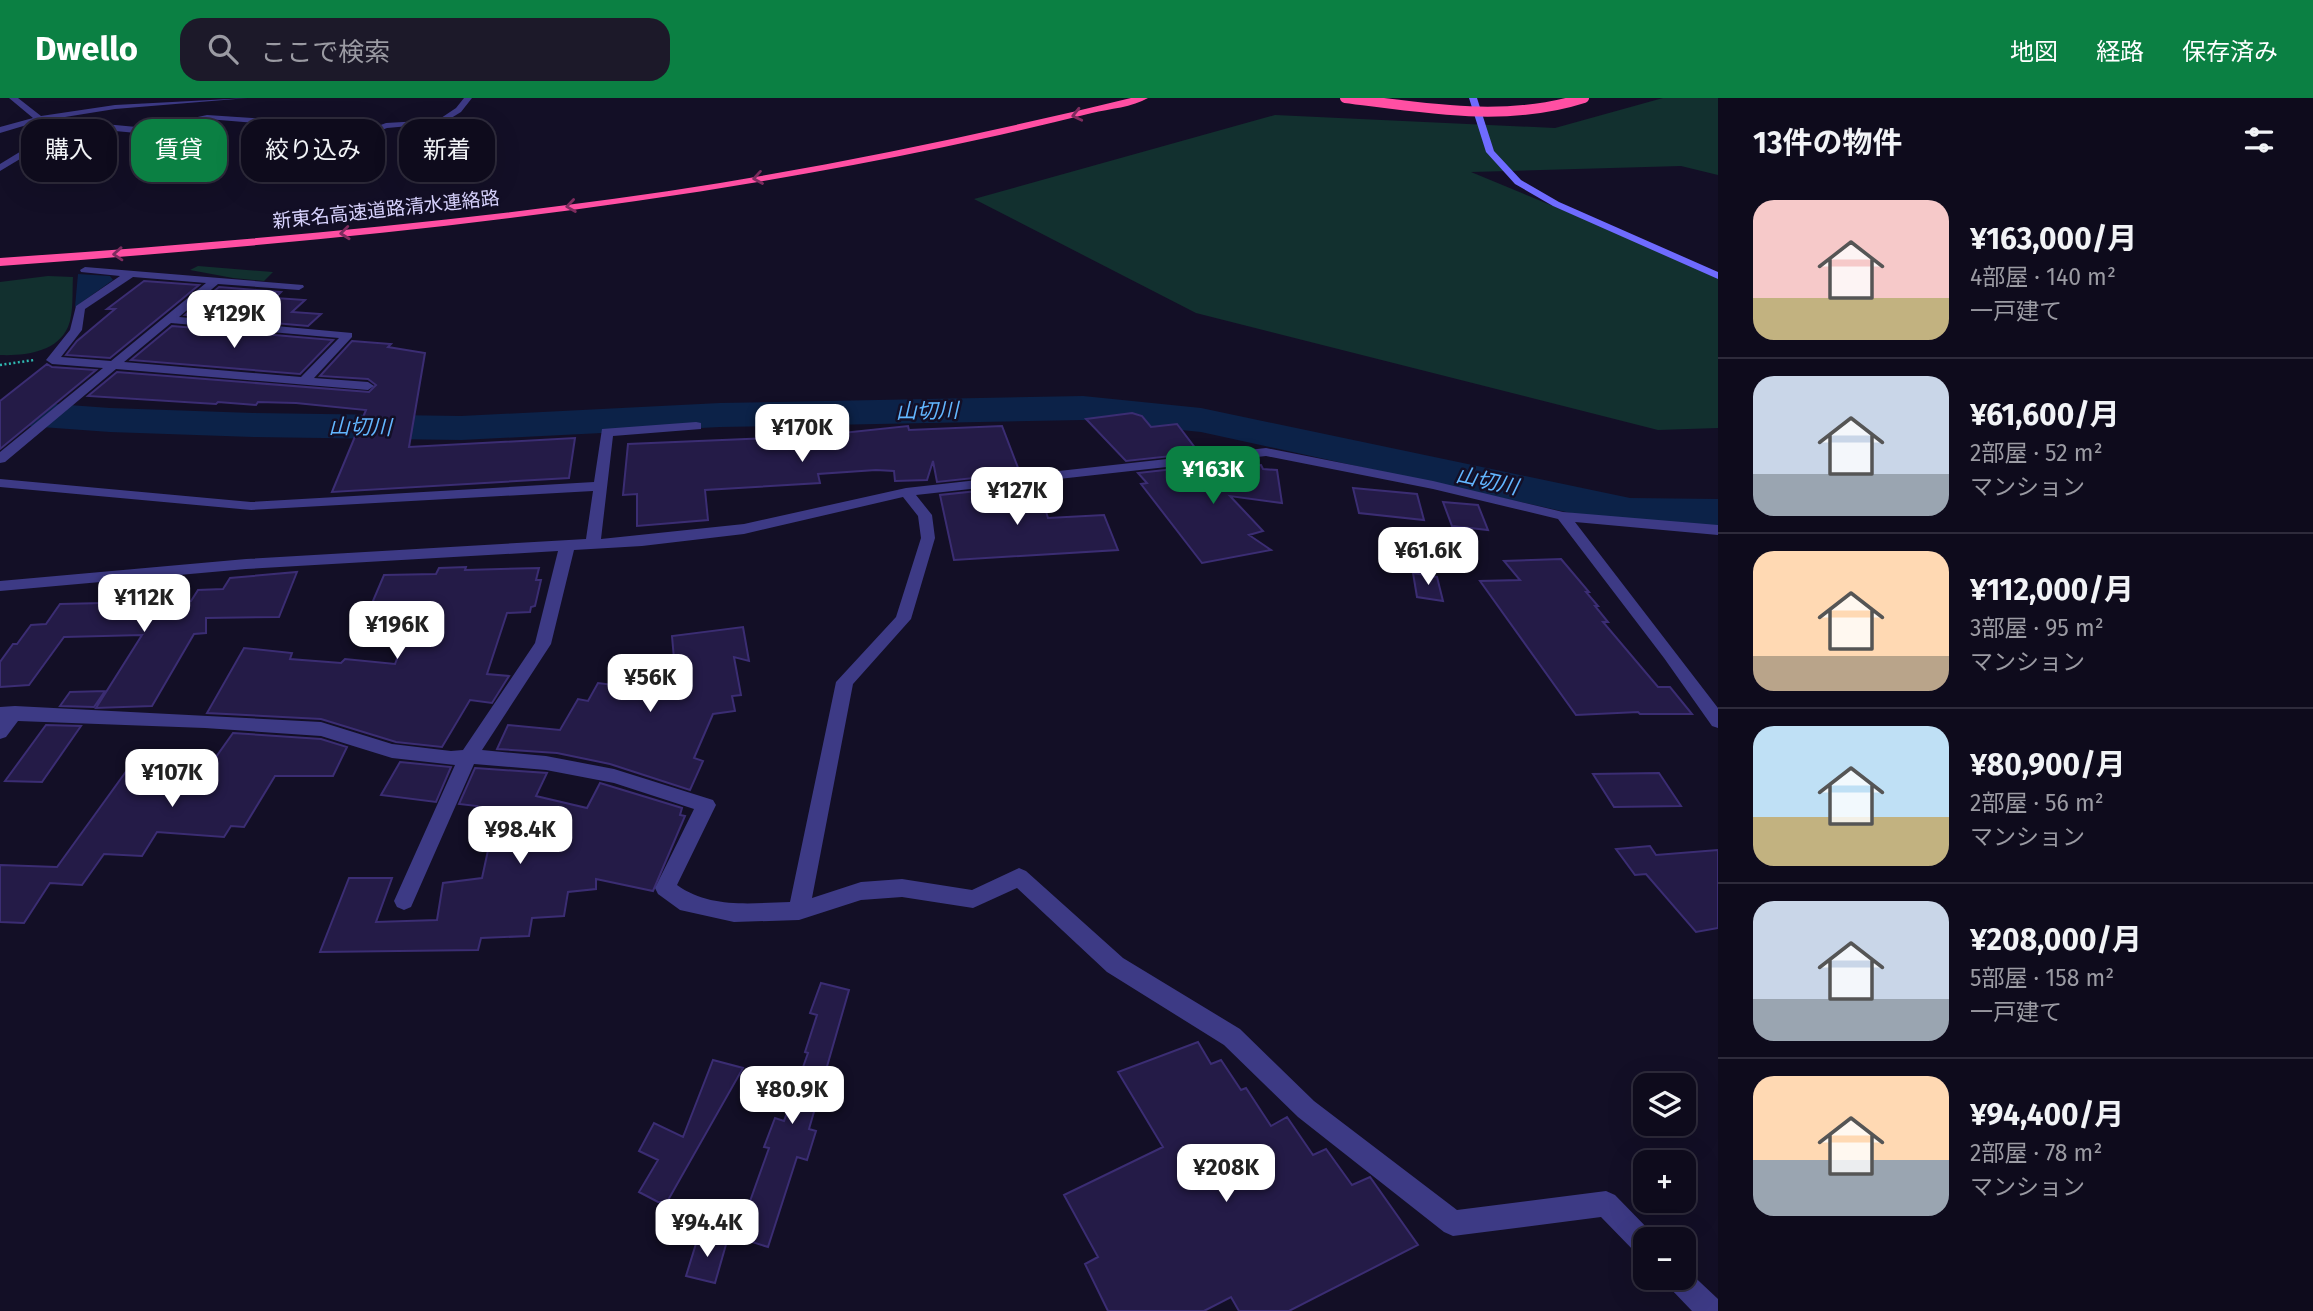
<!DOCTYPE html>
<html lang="ja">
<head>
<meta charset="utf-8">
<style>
	body { margin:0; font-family:"Fira Sans","Noto Sans JP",sans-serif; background:#1c1929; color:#f1f3f6; height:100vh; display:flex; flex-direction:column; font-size:26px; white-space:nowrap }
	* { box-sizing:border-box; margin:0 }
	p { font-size:23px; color:#9b9ba3 }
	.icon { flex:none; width:38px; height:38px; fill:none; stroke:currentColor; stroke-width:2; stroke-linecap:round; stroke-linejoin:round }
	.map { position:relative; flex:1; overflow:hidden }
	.sheet { display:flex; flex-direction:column; background:#0e0b1c; width:595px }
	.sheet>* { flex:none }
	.hud { position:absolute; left:21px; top:21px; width:665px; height:63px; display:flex; gap:14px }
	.tools { position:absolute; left:1633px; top:975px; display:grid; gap:14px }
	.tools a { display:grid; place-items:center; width:63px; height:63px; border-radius:14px; background:#0e0b1c; box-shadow:0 7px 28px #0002,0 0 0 2px #2e2b3b; font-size:35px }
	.price { position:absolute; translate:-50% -60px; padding:0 16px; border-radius:14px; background:#fff; color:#222; font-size:23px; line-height:46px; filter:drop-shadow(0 2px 4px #0008) }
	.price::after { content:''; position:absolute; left:50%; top:42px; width:21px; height:16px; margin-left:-10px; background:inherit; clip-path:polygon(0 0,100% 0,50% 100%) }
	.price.on { background:#0b8043; color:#fff }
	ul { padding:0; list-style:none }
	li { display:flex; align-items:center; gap:21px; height:175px; padding:0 35px }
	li+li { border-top:2px solid #2e2b3b }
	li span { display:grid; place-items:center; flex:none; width:196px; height:140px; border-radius:21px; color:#555 }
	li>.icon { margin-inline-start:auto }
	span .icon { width:84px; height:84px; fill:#fffc; stroke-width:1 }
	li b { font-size:30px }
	h2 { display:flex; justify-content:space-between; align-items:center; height:84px; padding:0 35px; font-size:30px }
	.pill { padding:0 24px; border-radius:21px; background:#0e0b1c; box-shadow:0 7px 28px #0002,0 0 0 2px #2e2b3b; font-size:24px; line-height:63px }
	.pill.on { background:#0b8043; color:#fff }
	header { display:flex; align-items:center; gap:42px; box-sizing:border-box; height:98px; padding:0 35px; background:#0b8043; color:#fff }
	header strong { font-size:33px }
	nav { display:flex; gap:38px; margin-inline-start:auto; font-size:24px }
	.search { width:490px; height:63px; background:#1c1929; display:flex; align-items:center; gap:18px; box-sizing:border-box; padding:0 24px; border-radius:21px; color:#9b9ba3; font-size:26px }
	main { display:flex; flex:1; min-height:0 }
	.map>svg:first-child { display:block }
	.green { fill:#12302f }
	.water { fill:#0c2248 }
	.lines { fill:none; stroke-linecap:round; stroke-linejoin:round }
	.river { fill:#0c2248; fill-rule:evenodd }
	.building { fill:#241b47; stroke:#3b2d73; stroke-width:2 }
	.path { stroke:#2fb8b0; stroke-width:2.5; stroke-dasharray:2 2.5; stroke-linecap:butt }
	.street { fill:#3d3a85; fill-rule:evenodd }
	.secondary { fill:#6f6bff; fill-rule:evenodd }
	.highway { fill:#ff4fa3; fill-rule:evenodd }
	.highway-bridge { stroke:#ff4fa3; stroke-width:10 }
	.oneway { stroke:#7d2c5e }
	.labels { text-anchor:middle; stroke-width:5; stroke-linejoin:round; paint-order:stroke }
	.far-street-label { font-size:19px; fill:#d9d4ff; stroke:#130f26 }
	.far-water-label { font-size:21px; font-style:italic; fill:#62b6ff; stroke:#130f26 }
</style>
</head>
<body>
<header>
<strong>Dwello</strong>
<div class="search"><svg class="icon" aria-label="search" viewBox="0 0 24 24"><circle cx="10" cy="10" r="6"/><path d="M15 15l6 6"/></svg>ここで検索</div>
<nav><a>地図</a><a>経路</a><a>保存済み</a></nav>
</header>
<main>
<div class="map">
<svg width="1718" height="1213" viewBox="0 0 1718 1213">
	<rect width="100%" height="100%" fill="#130f26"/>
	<path class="green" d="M1663 0H1718V77L1681 68 1471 74 1718 176V330L1658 332 1196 215 974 101 1275 17 1555 30Z
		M198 168 273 174 264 183 233 180 190 172Z
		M48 178 73 179C72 193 74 215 68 229 57 254 25 258 0 257V184Z"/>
	<path class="water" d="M78 176 110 178 113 182 75 209Z"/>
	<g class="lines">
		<path class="river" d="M1083 298 1201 310 1630 400 1718 401V429L1630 428 1201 334 1083 322 720 329 461 342 253 339 110 334 0 326V302L110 310 253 315 461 318 720 305Z"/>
	</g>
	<path class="building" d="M144 183 199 187 110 260 66 257 77 243 115 211H107Z
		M219 189 281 194 275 200 305 202 292 214 321 216 308 228 185 217Z
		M172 228 333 242 300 276 131 262Z
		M352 243 391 246 388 249 425 255 409 349 575 340 569 380 332 394 366 312 296 305 258 304 256 307 218 304 216 306 88 298 117 274 369 294 376 287 368 281 320 278Z
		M47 266 52 269 96 272 0 351V303Z
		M1132 315 1142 318 1151 329 1177 326 1199 355 1126 363 1086 321Z
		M908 328 909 332 1002 328 1020 375 937 384 933 363 927 382 895 383 894 373 876 372 818 376 820 385 705 392 708 422 637 428V396L623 397 628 346 814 338Z
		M1209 367 1211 370 1261 367 1263 371 1277 372 1282 405 1230 398 1263 433 1249 437 1271 452 1202 465 1141 386 1147 385 1138 375Z
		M1025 388 1031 405 1043 404 1048 420 1104 417 1118 452 954 462 940 397Z
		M1353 390 1417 396 1424 422 1359 415Z
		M1443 404 1478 407 1488 432 1452 428Z
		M1561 461 1589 494H1586L1598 508H1595L1608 524H1603L1658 589H1670L1692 616H1640L1638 614 1576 617 1480 483 1520 482 1504 463Z
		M466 469 465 472 539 470 536 482H541L535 508 531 509 530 514 507 515 487 576 509 578 492 605 470 602 442 649 396 644 321 621 207 615 244 550 292 555 290 561 341 565 345 561 395 566 414 517H367L384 477 436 476 439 470Z
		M297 474 279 519 206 520V535L194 536 152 608 96 610 142 537 64 539 29 587 0 589V564L13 546H17L31 527 46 526 60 506 191 503 198 492 223 491 230 480Z
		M1413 475 1437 479 1443 503 1417 499Z
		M743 529 749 563 734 559 741 597 732 598 735 613 713 616 694 660 703 663 690 692 610 666 557 655 497 651 508 627 560 632 578 601 588 603 598 585 677 595 672 538Z
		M105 593 94 609 60 608 70 594Z
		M46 627 81 628 42 684 5 683Z
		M233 635 321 641 347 649 333 678H275L244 729 231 728 224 739 157 734 142 758 104 756 82 787 50 785 24 825 0 824V767L57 769 130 668 206 673Z
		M400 664 451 669 436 704 381 697Z
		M475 670 547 675 536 698 587 710 600 685 682 710 680 717 685 718 653 793 596 781V791L568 794 564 818 532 820 529 838 481 840 478 852 320 854 349 780H392L376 824 437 822 443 785 482 780 495 720 472 717 477 708 459 706Z
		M1659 675 1681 708 1614 709 1593 676Z
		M1650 748 1656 757 1718 752V830L1696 834 1646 776 1635 777 1616 751Z
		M821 885 849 892 809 1031 816 1033 807 1062 797 1059 768 1149 727 1136 740 1103 749 1106 769 1050 764 1049 775 1020 784 1023 808 955 805 954 817 917 810 915Z
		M1198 944 1211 966 1221 962 1241 992 1246 990 1271 1028 1287 1019 1313 1057 1326 1051 1352 1087 1370 1079 1418 1147 1289 1213H1239L1231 1199 1204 1213H1108L1085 1166 1098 1159 1064 1097 1163 1049 1118 974Z
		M713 962 743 970 667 1104H658L639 1094 658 1062 639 1053 654 1025 683 1039Z
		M699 1136 727 1143 715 1185 686 1178Z"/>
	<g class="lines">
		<path class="path" d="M0 267 34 262"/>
		<path class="street" d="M9 0H18L41 18 115 7 248 0 115 11 40 23 0 35V29L33 20Z
			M464 0H472L461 14 443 25 387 30 340 48 305 43 299 30 294 28 207 21 147 36 94 31 74 32 60 37 0 73V66L54 33 73 27 94 25 147 30 207 17 295 23 305 26 311 39 340 42 386 25 438 22 456 10Z
			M85 169 303 187 304 189 299 192 218 186 179 219 352 235V239L314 280 368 284 374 288 368 292 116 271 5 364 0 365V354L103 270 52 266 46 262 70 232 76 208 120 178 81 174 80 172ZM133 179 206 185 111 263 61 259 82 232 85 211ZM171 225 339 240 301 279 124 264Z
			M696 324 701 325V331L613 338 601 441 744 426 906 390 1266 350 1433 383 1563 414 1718 427V437L1575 424 1718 610V630L1712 628 1664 560 1558 421 1433 391 1266 358 916 397 932 417 935 440 911 521 853 586 812 800 861 784 902 781 972 792 1019 770 1026 773 1123 860 1240 931 1314 1003 1457 1112 1606 1093 1615 1097 1654 1137 1656 1141H1645V1159L1636 1155 1601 1119 1453 1138 1444 1134 1298 1019 1224 947 1107 874 1017 790 973 810 902 799 861 802 799 822 734 824 680 812 658 796 655 790 694 711 614 685 546 672 474 666 411 809 404 812 397 809 394 803 455 667 392 660 321 638 205 630 18 623 6 639 0 641V609L15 608 321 624 392 646 451 653 463 652 535 545 558 453 246 471 0 493V483L246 461 586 441 593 393 251 412 0 389V381L251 404 594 384 602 331ZM903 399 918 418 921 440 896 519 836 584 790 804C752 805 710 811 677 787L716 707 713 702 614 671 546 658 482 652 551 546 574 452 642 448 744 436Z
			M1684 1169 1718 1201V1213H1692L1669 1189 1665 1180H1684Z"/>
		<path class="secondary" d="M1469 0H1477L1494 53 1521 82 1559 104 1718 174V181L1553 108 1515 86 1486 54Z"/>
		<path class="highway" d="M1131 0H1148C1133 9 1109 11 1092 15 1043 27 994 39 944 49 633 114 317 145 0 168V160C241 143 482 123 720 85 858 62 995 33 1131 0Z"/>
		<path class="highway-bridge" d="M1345 0C1425 10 1506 25 1584 0"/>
	</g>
	<defs><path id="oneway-chevron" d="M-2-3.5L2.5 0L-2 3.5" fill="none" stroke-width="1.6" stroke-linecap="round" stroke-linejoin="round" transform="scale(1.75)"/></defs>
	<g class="oneway">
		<use href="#oneway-chevron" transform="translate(1077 17) rotate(167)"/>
		<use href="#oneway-chevron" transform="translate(758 80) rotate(170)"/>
		<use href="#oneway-chevron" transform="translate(571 108) rotate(172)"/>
		<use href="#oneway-chevron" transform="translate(345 135) rotate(174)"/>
		<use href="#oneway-chevron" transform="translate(118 156) rotate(176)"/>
	</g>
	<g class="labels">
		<g class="far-street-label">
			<text transform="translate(386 111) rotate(-6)" y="7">新東名高速道路清水連絡路</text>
		</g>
		<g class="far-water-label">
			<text transform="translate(927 313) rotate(-1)" y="7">山切川</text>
			<text transform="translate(360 329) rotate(1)" y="7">山切川</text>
			<text transform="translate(1487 383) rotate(12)" y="7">山切川</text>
		</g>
	</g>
</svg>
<div class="tools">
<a><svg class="icon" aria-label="layers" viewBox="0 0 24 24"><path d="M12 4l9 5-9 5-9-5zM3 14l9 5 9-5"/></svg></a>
<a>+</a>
<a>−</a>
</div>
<b class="price" style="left:234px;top:252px">¥129K</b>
<b class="price" style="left:802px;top:366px">¥170K</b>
<b class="price on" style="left:1213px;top:408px">¥163K</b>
<b class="price" style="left:1017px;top:429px">¥127K</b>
<b class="price" style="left:1428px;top:489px">¥61.6K</b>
<b class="price" style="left:144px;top:536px">¥112K</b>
<b class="price" style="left:397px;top:563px">¥196K</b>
<b class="price" style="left:650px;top:616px">¥56K</b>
<b class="price" style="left:172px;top:711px">¥107K</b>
<b class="price" style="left:520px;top:768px">¥98.4K</b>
<b class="price" style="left:792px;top:1028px">¥80.9K</b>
<b class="price" style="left:1226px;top:1106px">¥208K</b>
<b class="price" style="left:707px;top:1161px">¥94.4K</b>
<div class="hud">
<a class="pill">購入</a>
<a class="pill on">賃貸</a>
<a class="pill">絞り込み</a>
<a class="pill">新着</a>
</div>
</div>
<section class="sheet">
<h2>13件の物件<svg class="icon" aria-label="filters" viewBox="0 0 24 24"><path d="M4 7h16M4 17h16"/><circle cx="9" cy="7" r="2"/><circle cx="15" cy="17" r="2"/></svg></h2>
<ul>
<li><span style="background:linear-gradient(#f6c9c9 70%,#c2b280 0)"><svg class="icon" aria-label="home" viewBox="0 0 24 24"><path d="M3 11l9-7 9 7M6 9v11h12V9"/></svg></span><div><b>¥163,000/月</b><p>4部屋 · 140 m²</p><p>一戸建て</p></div></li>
<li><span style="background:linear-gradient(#c9d6e8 70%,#9aa5b1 0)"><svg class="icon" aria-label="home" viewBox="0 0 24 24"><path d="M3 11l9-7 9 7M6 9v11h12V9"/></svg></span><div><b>¥61,600/月</b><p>2部屋 · 52 m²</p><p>マンション</p></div></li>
<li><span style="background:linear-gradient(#ffd9b3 75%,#b9a48a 0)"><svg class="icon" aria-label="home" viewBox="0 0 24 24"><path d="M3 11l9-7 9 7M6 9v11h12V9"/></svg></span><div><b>¥112,000/月</b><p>3部屋 · 95 m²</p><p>マンション</p></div></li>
<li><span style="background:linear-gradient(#bfe0f5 65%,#c2b280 0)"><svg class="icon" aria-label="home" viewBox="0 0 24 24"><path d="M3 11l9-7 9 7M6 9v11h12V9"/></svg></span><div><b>¥80,900/月</b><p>2部屋 · 56 m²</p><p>マンション</p></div></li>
<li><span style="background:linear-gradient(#c9d6e8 70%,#9aa5b1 0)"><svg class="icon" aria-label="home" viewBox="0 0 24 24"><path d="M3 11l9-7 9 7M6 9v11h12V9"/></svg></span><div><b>¥208,000/月</b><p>5部屋 · 158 m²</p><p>一戸建て</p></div></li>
<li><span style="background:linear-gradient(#ffd9b3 60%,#9aa5b1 0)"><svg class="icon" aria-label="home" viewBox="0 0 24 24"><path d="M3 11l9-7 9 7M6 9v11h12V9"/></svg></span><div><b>¥94,400/月</b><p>2部屋 · 78 m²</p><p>マンション</p></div></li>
</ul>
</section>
</main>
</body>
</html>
